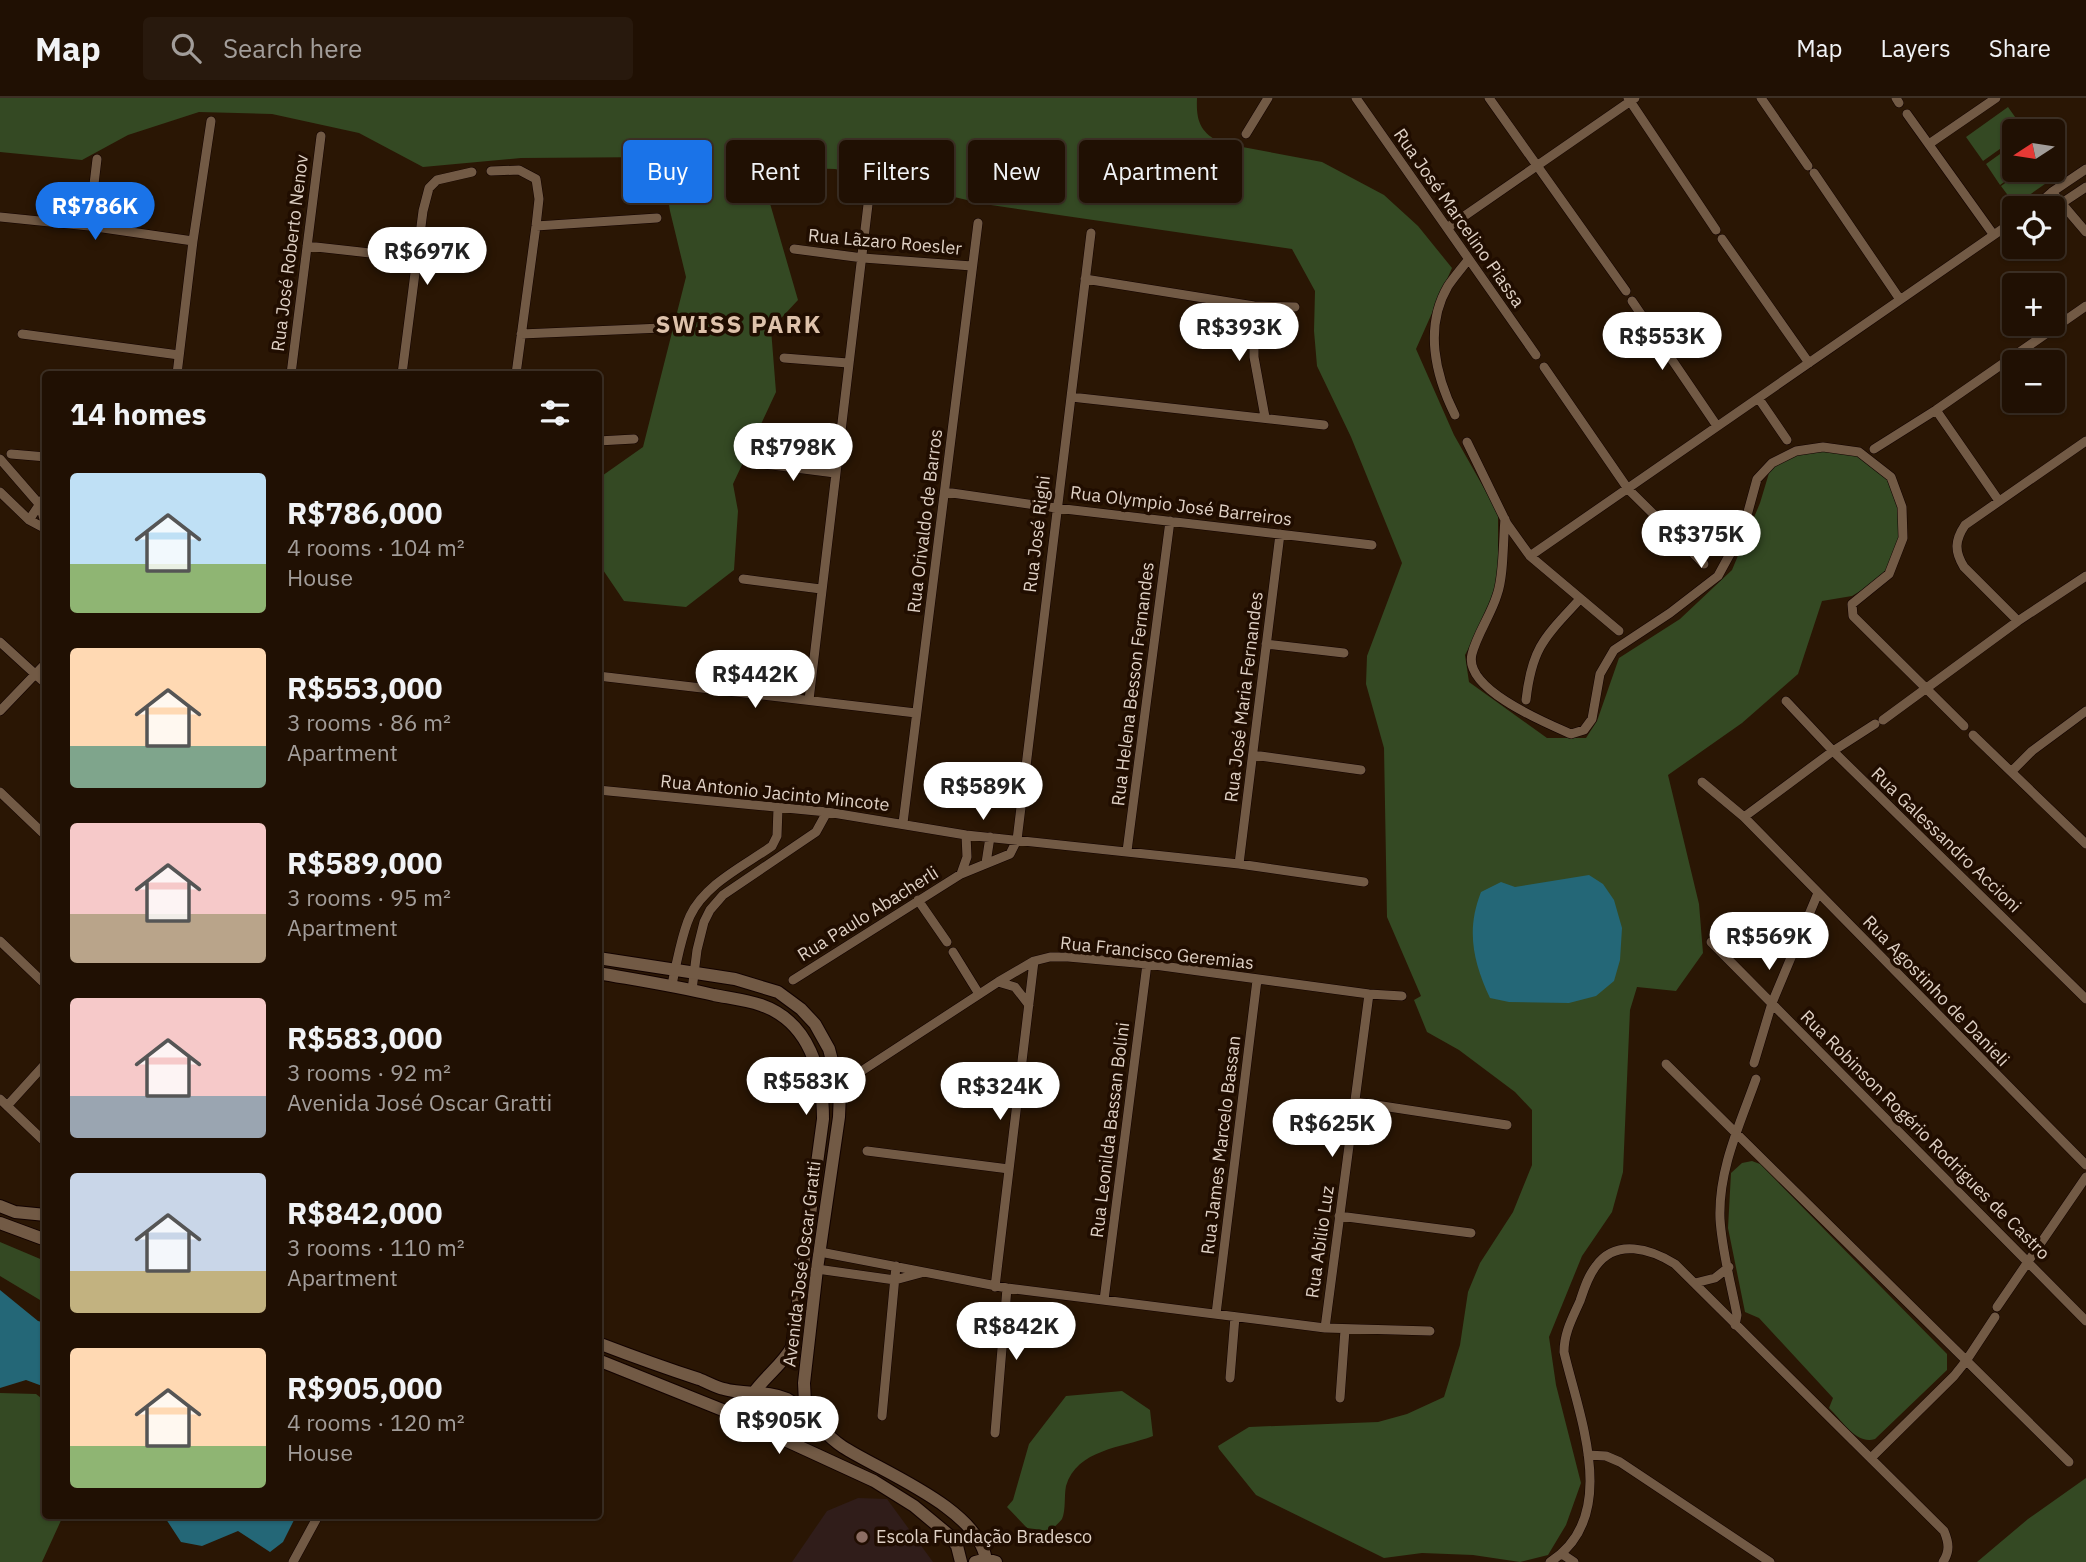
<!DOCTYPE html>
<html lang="en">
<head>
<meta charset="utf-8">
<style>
	body { margin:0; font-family:"IBM Plex Sans",sans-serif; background:#28190d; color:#f1f3f6; height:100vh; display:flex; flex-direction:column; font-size:26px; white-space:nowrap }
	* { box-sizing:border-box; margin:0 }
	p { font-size:23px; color:#a29d9a }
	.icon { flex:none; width:38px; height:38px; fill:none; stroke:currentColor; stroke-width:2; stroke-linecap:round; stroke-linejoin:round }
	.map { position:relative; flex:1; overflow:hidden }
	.drawer { position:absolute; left:42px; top:273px; width:560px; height:1148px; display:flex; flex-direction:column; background:#201003; border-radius:7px; box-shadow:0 2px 5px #0004,0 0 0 2px #3d3025 }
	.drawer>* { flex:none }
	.top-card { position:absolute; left:623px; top:42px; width:665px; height:63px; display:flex; gap:14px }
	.needle { width:46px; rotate:258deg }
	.tools { position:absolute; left:2002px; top:21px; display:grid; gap:14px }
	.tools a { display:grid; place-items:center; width:63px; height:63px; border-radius:7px; background:#201003; box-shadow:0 2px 5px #0004,0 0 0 2px #3d3025; font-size:35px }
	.price { position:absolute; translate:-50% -60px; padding:0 16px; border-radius:24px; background:#fff; color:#222; font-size:23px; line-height:46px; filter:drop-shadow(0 2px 4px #0008) }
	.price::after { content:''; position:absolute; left:50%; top:42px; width:21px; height:16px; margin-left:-10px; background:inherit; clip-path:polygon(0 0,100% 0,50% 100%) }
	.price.active { background:#1a73e8; color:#fff }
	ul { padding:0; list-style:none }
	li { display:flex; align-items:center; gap:21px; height:175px; padding:0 28px }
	li span { display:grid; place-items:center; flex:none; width:196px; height:140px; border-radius:7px; color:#555 }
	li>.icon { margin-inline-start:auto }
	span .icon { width:84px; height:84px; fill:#fffc; stroke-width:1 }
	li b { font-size:30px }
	h2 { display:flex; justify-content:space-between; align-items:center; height:84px; padding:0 28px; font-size:30px }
	.tag { padding:0 24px; border-radius:7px; background:#201003; box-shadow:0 2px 5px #0004,0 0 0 2px #3d3025; font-size:24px; line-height:63px }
	.tag.active { background:#1a73e8; color:#fff }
	header { display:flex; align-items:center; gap:42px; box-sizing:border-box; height:98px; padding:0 35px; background:#201003; border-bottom:2px solid #3d3025 }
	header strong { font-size:33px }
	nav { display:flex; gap:38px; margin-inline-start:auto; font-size:24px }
	.search { width:490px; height:63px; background:#28190d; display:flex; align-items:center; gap:18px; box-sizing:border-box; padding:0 24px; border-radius:7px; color:#a29d9a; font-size:26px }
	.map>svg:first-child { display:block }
	.education { fill:#301d1a }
	.green { fill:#344923 }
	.water { fill:#246777 }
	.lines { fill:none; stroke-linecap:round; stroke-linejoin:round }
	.street-casing { stroke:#120200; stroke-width:10 }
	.secondary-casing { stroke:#120200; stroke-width:14 }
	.street { stroke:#725a45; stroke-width:9 }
	.secondary { stroke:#725a45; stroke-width:12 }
	.education-dot { fill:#8d6e63; stroke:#200d00; stroke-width:2.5 }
	.labels { text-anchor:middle; stroke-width:7; stroke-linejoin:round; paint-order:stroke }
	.street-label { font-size:18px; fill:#dfd1c5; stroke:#200d00 }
	.poi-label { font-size:18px; fill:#dfd1c5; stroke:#200d00; text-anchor:start }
	.district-label { font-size:24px; font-weight:bold; letter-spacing:2px; fill:#dec2ab; stroke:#200d00 }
</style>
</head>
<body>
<header>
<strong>Map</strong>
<div class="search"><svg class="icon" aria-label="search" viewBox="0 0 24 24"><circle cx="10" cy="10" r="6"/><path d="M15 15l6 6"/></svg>Search here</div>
<nav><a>Map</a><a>Layers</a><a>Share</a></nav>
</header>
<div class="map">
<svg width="2086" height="1464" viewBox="0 0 2086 1464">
	<rect width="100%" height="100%" fill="#2a1604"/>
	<path class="education" d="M858 1400 887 1401 933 1464H792L827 1413Z"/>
	<path class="green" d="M0 0H1197C1196 23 1200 34 1221 45L1322 64 1384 97 1418 128 1452 170 1416 251 1454 337 1498 415V494L1465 557 1469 584 1547 640H1586L1597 623 1619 560 1680 521 1732 472 1760 405 1772 365 1796 353 1823 349 1859 354 1891 379 1902 409 1903 440 1889 476 1852 498 1822 503 1798 576 1742 625 1668 677 1699 806 1703 855 1676 893 1637 889 1630 912 1623 1074 1612 1114 1582 1158 1549 1239 1556 1287 1581 1385 1566 1427 1548 1457 1520 1464 1473 1457 1422 1455 1384 1460 1256 1397 1219 1351 1218 1348 1249 1329 1378 1324 1407 1316 1444 1299 1460 1247 1468 1194 1480 1165 1513 1114 1532 1067V1012L1515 994 1459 952 1427 934 1414 902 1421 898 1387 819 1384 650 1366 586 1367 558 1402 465 1351 339 1317 268 1314 233 1315 193 1292 151 984 106 835 71 801 70 769 102 798 202 771 231 776 294 733 386 738 413 734 472 686 509 624 503 599 466V380L643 349 686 179 670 113 661 59 521 60 423 69 359 35 272 16 199 14 128 37 82 62 0 54Z
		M2008 9 2025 33H2014V41L1983 63 1966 39Z
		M2014 46V72H2021L2000 87 1986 66Z
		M2024 72H2049L2055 79 2015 107 2001 88Z
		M1752 1063 1760 1066 1947 1256V1272L1875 1341C1856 1347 1842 1322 1829 1310L1833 1300 1759 1220 1745 1214 1728 1130 1731 1075 1742 1065Z
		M0 1144 45 1163V1205L0 1178Z
		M1122 1293 1150 1312 1153 1338C1122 1350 1077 1351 1066 1388 1064 1398 1066 1412 1062 1421 1059 1425 1053 1430 1050 1433L1027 1430 1007 1409 1013 1402 1029 1346 1066 1298Z
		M0 1295 36 1296 45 1303 46 1418H63L42 1464H0Z
		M2086 1380V1464H1977L2028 1421Z"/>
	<path class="water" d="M1589 777 1603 786 1614 802 1622 830 1620 862 1614 883 1596 898 1569 905 1509 904 1490 900C1473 864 1466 832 1481 794L1501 784 1515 789Z
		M0 1192 38 1223 45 1225V1289L26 1282 0 1290Z
		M164 1418H296L283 1444 270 1454 238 1433 202 1448 181 1444Z"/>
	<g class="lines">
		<defs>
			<path id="street" d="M1356 0 1536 257
				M1489 0 1626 193
				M1628 0 1716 132
				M1761 0 1808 68
				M1896 0 1899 5
				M1907 16 1993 136
				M1246 36 1268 0
				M1929 46 1996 0
				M491 73 519 72 536 81 539 101 536 128 516 276
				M1814 75 1899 200
				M2052 94 2086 134
				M2037 109 2062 105 2086 89
				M2034 110 2052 94 2086 71
				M0 119 89 128 193 143
				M89 128 97 61
				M536 128 657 120
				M1447 130 1635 0
				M1722 141 1809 265
				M307 148 415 160
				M794 151 863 160 972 168
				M1085 181 1254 208 1295 209
				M1632 203 1717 328
				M1254 208V259L1265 319
				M22 236 179 257
				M521 236 662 230
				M784 260 848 265
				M1544 269 1628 391 1704 466
				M177 276 193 143 211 23
				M291 276 321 38
				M402 276 423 113 429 90 437 82 472 74
				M1071 299 1324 327
				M1759 301 1787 342
				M1936 312 1999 403
				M1455 317C1435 277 1424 229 1448 188 1454 179 1461 171 1468 162
				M598 343 634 341
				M1467 344 1507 426 1530 458 1619 533
				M1874 351 1936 312 2086 208
				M11 356 46 359
				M0 361 40 407 46 428
				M756 365 835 375
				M0 394 29 422 46 431
				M945 394 1056 410 1372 447
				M1505 421C1503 442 1504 478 1497 497 1491 517 1477 536 1472 556 1463 591 1546 625 1571 636L1584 632 1592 621 1600 576 1614 552 1670 515 1718 478 1743 432 1757 381 1772 365 1796 353 1823 349 1859 354 1891 379 1902 409 1903 440 1889 476 1852 506 1853 518 1964 628
				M29 422 46 397
				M1530 458 2014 123
				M743 481 821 491
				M2018 523 1964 469C1954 453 1955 442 1965 427L2086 343
				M0 544 46 586
				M1266 546 1344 555
				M598 578 916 615
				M809 602 869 98
				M1526 602C1532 549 1545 539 1580 501
				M1786 603 1833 653 2086 901
				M0 613 46 565
				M1883 622 2018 523 2086 478
				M1973 637 2086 746
				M1253 657 1361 672
				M2012 673 2032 653 2086 613
				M1702 684 1744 719 2086 1067
				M598 692 827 714 966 737 1239 766 1364 784
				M0 694 46 738
				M1744 719 1833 653 1875 626
				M903 725 978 125
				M1127 753 1170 423
				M986 765 990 739
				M1239 766 1280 436
				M961 776 967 759 966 737
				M918 802 947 844
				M0 843 46 887
				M1711 844 2086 1223
				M953 854 979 896
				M793 882 961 776 1010 756 1017 742 1091 135
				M998 884 1015 889 1029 907
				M672 887C675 870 683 833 690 818 705 786 744 768 772 748L777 738 778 710
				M692 892 697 852 704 824 710 812 723 797 816 734 827 714
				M1754 965 1772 905 1818 795
				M1666 966 2069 1364
				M857 976 998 884 1034 863 1050 859H1068L1147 866 1369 896 1402 898
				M0 1001 46 1045
				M1356 1004 1507 1027
				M7 1008 46 965
				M867 1053 1009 1071
				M1339 1118 1471 1135
				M820 1154 1007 1190 1325 1230 1430 1233
				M817 1171 895 1182 921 1175
				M1695 1185 1715 1180 1729 1169
				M995 1189 1034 863
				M1104 1202 1147 866
				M1997 1209 2086 1079
				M1216 1216 1257 882
				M1735 1227 1737 1217C1731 1186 1722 1153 1720 1121 1718 1072 1740 1026 1756 981
				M1325 1230 1369 896
				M1230 1280 1235 1219
				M1340 1300 1345 1232
				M882 1318 896 1168
				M995 1335 1007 1190
				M1588 1357 1606 1358 1620 1364 1770 1464
				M1871 1360 1954 1278 1966 1263 1995 1219
				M1562 1456 1574 1464
				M293 1464 318 1418
				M1550 1464C1621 1419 1579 1318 1564 1254 1564 1235 1572 1221 1580 1203 1584 1191 1588 1178 1596 1168 1616 1140 1651 1151 1675 1166L1944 1433C1949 1445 1950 1453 1943 1464"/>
			<path id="secondary" d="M598 860 735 881 778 894 801 911 815 926 829 951 840 993 839 1019 817 1171 804 1285 806 1324 802 1333 787 1343
				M598 875C637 882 676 888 714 897 729 900 746 902 761 907 810 924 823 975 823 1021L792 1249C779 1274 744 1291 745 1321
				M0 1108 15 1114 46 1117
				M0 1125 46 1142
				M598 1245C632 1258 665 1270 699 1281 707 1284 715 1289 724 1291 744 1297 767 1292 787 1301 810 1313 821 1335 843 1349 882 1374 977 1410 986 1461
				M598 1262 745 1321 787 1343 874 1383 914 1408 950 1438 957 1448 961 1464
				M975 1464 986 1461 996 1464"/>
		</defs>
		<use href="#street" class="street-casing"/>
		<use href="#secondary" class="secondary-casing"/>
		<use href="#street" class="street"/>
		<use href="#secondary" class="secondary"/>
	</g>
	<circle class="education-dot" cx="862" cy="1439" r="7"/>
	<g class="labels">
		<g class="street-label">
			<text transform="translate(1459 120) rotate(55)" y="6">Rua José Marcelino Piassa</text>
			<text transform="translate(885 144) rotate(5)" y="6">Rua Lãzaro Roesler</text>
			<text transform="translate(290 155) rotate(-83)" y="6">Rua José Roberto Nenov</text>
			<text transform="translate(1181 408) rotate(7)" y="6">Rua Olympio José Barreiros</text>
			<text transform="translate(925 423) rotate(-83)" y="6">Rua Orivaldo de Barros</text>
			<text transform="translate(1037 436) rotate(-83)" y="6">Rua José Righi</text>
			<text transform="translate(1133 586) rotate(-83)" y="6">Rua Helena Besson Fernandes</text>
			<text transform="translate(1244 599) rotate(-83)" y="6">Rua José Maria Fernandes</text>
			<text transform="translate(775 695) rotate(6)" y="6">Rua Antonio Jacinto Mincote</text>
			<text transform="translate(1946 742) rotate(44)" y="6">Rua Galessandro Accioni</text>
			<text transform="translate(868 816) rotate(-32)" y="6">Rua Paulo Abacherli</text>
			<text transform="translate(1157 855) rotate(6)" y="6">Rua Francisco Geremias</text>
			<text transform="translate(1936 893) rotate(46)" y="6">Rua Agostinho de Danieli</text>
			<text transform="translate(1110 1032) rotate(-83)" y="6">Rua Leonilda Bassan Bolini</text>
			<text transform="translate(1925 1037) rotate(45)" y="6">Rua Robinson Rogério Rodrigues de Castro</text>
			<text transform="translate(1221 1047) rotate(-83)" y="6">Rua James Marcelo Bassan</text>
			<text transform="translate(1320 1144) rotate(-82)" y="6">Rua Abilio Luz</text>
			<text transform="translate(802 1166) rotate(-83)" y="6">Avenida José Oscar Gratti</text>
		</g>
		<g class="poi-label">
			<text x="876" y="1445">Escola Fundação Bradesco</text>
		</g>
		<g class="district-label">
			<text x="739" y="235">SWISS PARK</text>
		</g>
	</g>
</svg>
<div class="tools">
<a><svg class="needle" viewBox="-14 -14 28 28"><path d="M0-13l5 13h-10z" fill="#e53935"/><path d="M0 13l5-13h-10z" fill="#a29d9a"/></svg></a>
<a><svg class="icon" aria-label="locate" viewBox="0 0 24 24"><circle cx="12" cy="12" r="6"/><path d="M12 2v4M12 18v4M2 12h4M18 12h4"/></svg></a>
<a>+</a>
<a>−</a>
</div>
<b class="price active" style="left:95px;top:144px">R$786K</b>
<b class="price" style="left:427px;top:189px">R$697K</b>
<b class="price" style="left:1239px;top:265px">R$393K</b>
<b class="price" style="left:1662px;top:274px">R$553K</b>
<b class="price" style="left:793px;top:385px">R$798K</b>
<b class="price" style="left:1701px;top:472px">R$375K</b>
<b class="price" style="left:755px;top:612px">R$442K</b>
<b class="price" style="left:983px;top:724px">R$589K</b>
<b class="price" style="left:1769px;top:874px">R$569K</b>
<b class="price" style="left:806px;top:1019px">R$583K</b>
<b class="price" style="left:1000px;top:1024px">R$324K</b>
<b class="price" style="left:1332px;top:1061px">R$625K</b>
<b class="price" style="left:1016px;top:1264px">R$842K</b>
<b class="price" style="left:779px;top:1358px">R$905K</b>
<div class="top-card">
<a class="tag active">Buy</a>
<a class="tag">Rent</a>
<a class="tag">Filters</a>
<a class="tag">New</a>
<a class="tag">Apartment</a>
</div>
<section class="drawer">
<h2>14 homes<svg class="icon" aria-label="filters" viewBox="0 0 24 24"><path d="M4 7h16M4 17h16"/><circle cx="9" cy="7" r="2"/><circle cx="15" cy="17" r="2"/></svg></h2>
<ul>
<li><span style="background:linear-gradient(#bfe0f5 65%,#8fb573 0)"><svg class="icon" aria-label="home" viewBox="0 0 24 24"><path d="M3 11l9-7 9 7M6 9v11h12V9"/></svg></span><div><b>R$786,000</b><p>4 rooms · 104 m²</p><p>House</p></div></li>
<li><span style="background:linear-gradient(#ffd9b3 70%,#7fa58c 0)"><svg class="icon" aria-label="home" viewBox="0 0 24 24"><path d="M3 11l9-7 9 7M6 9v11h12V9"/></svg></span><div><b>R$553,000</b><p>3 rooms · 86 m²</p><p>Apartment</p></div></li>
<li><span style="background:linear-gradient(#f6c9c9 65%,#b9a48a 0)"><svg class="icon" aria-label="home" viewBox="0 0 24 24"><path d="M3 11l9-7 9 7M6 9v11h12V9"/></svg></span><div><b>R$589,000</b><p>3 rooms · 95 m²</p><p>Apartment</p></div></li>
<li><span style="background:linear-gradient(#f6c9c9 70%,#9aa5b1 0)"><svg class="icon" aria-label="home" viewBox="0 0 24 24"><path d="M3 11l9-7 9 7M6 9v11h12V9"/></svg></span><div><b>R$583,000</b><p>3 rooms · 92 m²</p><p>Avenida José Oscar Gratti</p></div></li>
<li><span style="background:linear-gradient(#c9d6e8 70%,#c2b280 0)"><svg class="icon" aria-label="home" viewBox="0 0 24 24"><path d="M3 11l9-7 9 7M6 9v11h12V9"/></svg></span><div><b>R$842,000</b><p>3 rooms · 110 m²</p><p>Apartment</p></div></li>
<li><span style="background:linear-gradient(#ffd9b3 70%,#8fb573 0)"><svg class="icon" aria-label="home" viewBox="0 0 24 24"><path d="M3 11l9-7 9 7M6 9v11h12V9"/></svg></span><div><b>R$905,000</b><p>4 rooms · 120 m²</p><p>House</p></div></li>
</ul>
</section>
</div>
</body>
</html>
